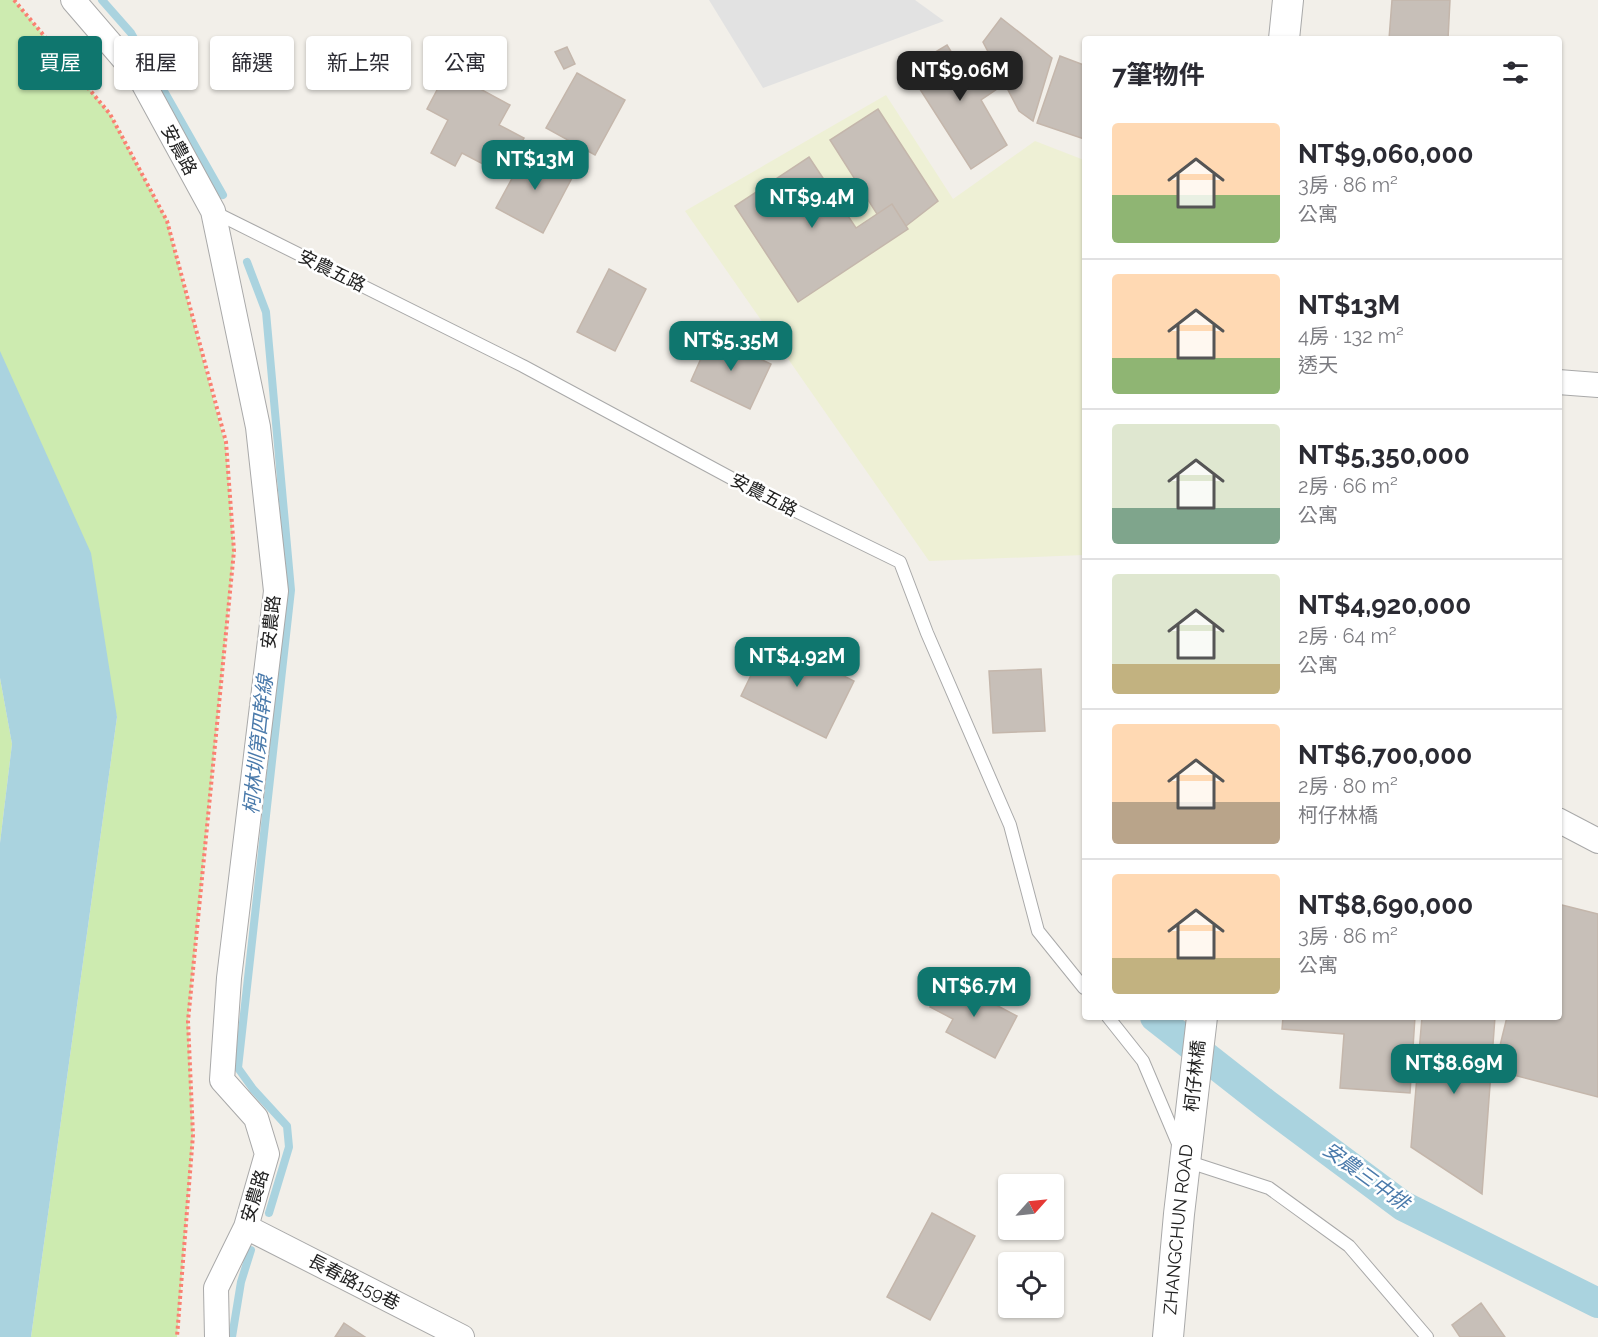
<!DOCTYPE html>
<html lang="zh-TW">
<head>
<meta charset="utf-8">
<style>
	body { margin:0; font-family:Raleway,"Noto Sans TC",sans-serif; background:#f2f2f3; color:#2b2b33; height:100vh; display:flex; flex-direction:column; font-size:22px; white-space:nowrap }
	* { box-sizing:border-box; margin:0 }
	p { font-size:20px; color:#7c7c81 }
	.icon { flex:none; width:33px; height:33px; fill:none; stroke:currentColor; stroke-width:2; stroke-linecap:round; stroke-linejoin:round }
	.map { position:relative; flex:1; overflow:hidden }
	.panel { position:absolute; left:1082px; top:36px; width:480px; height:984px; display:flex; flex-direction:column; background:#fff; border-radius:6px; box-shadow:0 2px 4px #0004 }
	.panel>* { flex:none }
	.guide { position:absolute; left:18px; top:36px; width:570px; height:54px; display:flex; gap:12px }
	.needle { width:39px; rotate:63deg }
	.tools { position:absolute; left:998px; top:1174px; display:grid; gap:12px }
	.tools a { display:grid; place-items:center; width:66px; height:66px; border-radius:6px; background:#fff; box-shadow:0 2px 4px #0004; font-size:30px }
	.price { position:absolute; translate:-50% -51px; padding:0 14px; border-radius:12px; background:#0f766e; color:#fff; font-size:20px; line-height:39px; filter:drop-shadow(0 2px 3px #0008) }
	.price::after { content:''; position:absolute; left:50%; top:36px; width:18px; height:14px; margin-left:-9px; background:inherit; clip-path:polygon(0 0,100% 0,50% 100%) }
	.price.active { background:#222; color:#fff }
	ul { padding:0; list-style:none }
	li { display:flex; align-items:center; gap:18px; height:150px; padding:0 30px }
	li+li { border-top:2px solid #e1e1e2 }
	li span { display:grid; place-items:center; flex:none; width:168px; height:120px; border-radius:6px; color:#555 }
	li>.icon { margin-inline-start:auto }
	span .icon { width:72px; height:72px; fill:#fffc; stroke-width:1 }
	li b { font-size:26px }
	h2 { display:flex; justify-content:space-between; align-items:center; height:72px; padding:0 30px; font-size:26px }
	.pill { padding:0 21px; border-radius:6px; background:#fff; box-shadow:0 2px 4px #0004; font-size:21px; line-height:54px }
	.pill.active { background:#0f766e; color:#fff }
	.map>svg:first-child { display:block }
	.farmland { fill:#eef0d5 }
	.grass { fill:#cdebb0 }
	.parking { fill:#e2e2e2 }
	.water { fill:#aad3df }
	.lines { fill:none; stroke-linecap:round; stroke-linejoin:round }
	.stream { stroke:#aad3df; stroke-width:8 }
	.canal { stroke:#aad3df; stroke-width:30 }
	.building { fill:#c7bfb8; stroke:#c4b6ab; stroke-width:1.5 }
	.service-casing { stroke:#a9a9a9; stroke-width:14 }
	.minor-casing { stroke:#a9a9a9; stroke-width:26 }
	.tertiary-casing { stroke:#a9a9a9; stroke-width:32 }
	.path { stroke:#fa8072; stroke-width:4; stroke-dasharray:3 3; stroke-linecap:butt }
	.service { stroke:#fff; stroke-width:12 }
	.minor { stroke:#fff; stroke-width:24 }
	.tertiary { stroke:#fff; stroke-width:30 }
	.labels { text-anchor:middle; stroke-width:5; stroke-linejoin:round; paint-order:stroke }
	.street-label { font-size:18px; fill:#222; stroke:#fff }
	.water-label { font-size:20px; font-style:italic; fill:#4a7aab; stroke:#fff }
</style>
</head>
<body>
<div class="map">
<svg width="1598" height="1337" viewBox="0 0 1598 1337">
	<rect width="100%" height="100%" fill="#f2efe9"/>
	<path class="farmland" d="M886 95 953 199 1035 141 1084 160V555L929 561 685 211Z"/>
	<path class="grass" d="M0 0H14L110 114 167 221 226 448 234 551 188 1021 193 1135 177 1337H31L117 717 0 354Z
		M0 678 12 744 0 843Z"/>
	<path class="parking" d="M709 0H915L944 21 763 88Z"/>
	<path class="water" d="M0 351 91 553 117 717 31 1337H0V843L12 744 0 678Z"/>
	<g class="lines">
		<path class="stream" d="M102 0 131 33 223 195
			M247 262 266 312 291 590 238 1068 253 1089 287 1126 289 1147 269 1213
			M232 1337 241 1282 251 1250"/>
		<path class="canal" d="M1155 1017 1266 1104 1403 1206 1598 1303"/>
	</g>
	<path class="building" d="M1392 0H1450L1448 39H1389Z
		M1001 18 1052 58 1033 121 1019 111 983 42Z
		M947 45 958 63 973 53 997 89 981 100 1007 145 971 169 907 69Z
		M567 47 575 64 564 69 555 52Z
		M1060 56 1084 65V139L1037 123Z
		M447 71 510 105 499 125 524 138 504 175 462 153 455 166 431 153 448 120 427 109Z
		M577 73 625 100 595 155 546 128Z
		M878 109 938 201 906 226 892 204 877 214 830 140Z
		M528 149 574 174 543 233 496 208Z
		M809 157 856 228 892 204 908 229 798 302 735 206Z
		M609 269 646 289 615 351 577 332Z
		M690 328 701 334 694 347 683 341Z
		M711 336 771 364 750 409 691 381Z
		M769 638 854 681 826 738 741 696Z
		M1041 669 1045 731 993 733 989 671Z
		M1558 904 1598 914V1097L1494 1070 1507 1017H1558Z
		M945 978 1017 1016 995 1058 946 1032 953 1019 930 1007Z
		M1283 1017H1415L1410 1093 1340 1088 1344 1034 1282 1029Z
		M1422 1017H1495L1482 1194 1411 1147Z
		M932 1213 975 1236 930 1320 887 1297Z
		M1481 1303 1505 1337H1460L1452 1325Z
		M344 1323 365 1337H335Z"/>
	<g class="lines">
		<defs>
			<path id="service" d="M214 212 523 366 757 492 900 562 927 633 1010 825 1038 931 1084 988
				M1108 1017 1143 1061 1179 1146
				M1186 1161 1269 1188 1349 1246 1427 1337"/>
			<path id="minor" d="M73 0 141 79 213 211 258 427 276 591 229 978 222 1080 256 1118 267 1154 246 1227 216 1288 217 1337
				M1558 382 1598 385
				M1558 820 1598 841
				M246 1227 462 1337"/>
			<g id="tertiary">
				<path d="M1284 39 1288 0"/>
				<path id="s1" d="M1168 1337 1179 1214 1202 1017"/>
			</g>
		</defs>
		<use href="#service" class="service-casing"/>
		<use href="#minor" class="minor-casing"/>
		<use href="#tertiary" class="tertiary-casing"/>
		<path class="path" d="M14 0 110 114 167 221 226 442 234 551 188 1021 193 1135 177 1337"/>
		<use href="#service" class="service"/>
		<use href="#minor" class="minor"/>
		<use href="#tertiary" class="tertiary"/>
	</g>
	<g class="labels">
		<g class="street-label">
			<text transform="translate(179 150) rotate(62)" y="6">安農路</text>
			<text transform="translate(332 271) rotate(26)" y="6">安農五路</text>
			<text transform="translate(764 495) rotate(27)" y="6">安農五路</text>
			<text transform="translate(271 622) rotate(-84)" y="6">安農路</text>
			<text transform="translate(1195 1076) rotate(-84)" y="6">柯仔林橋</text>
			<text transform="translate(255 1196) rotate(-73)" y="6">安農路</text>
			<text dy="6" stroke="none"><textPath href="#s1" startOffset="108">ZHANGCHUN ROAD</textPath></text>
			<text transform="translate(354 1282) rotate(27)" y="6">長春路159巷</text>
		</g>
		<g class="water-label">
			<text transform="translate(258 745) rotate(-84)" y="7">柯林圳第四幹線</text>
			<text transform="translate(1366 1176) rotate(36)" y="7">安農三中排</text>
		</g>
	</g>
</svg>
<div class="tools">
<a><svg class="needle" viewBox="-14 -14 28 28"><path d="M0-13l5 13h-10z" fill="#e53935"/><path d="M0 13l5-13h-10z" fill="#7c7c81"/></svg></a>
<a><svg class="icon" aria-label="locate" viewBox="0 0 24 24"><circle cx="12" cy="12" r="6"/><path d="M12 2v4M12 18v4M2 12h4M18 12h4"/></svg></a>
</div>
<b class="price active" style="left:960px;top:102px">NT$9.06M</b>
<b class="price" style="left:535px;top:191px">NT$13M</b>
<b class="price" style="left:812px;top:229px">NT$9.4M</b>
<b class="price" style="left:731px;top:372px">NT$5.35M</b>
<b class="price" style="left:797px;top:688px">NT$4.92M</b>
<b class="price" style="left:974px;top:1018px">NT$6.7M</b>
<b class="price" style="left:1454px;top:1095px">NT$8.69M</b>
<div class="guide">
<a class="pill active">買屋</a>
<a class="pill">租屋</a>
<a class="pill">篩選</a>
<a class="pill">新上架</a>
<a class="pill">公寓</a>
</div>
<section class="panel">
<h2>7筆物件<svg class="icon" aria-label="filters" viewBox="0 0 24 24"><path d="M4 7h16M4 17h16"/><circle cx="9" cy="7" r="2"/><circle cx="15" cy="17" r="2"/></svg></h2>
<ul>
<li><span style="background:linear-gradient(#ffd9b3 60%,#8fb573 0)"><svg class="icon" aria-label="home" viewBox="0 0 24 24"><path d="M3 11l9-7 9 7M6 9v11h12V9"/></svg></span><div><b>NT$9,060,000</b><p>3房 · 86 m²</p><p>公寓</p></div></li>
<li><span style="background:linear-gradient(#ffd9b3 70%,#8fb573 0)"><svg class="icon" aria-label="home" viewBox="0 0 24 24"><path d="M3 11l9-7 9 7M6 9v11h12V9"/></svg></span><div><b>NT$13M</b><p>4房 · 132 m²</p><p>透天</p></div></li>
<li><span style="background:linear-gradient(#dfe7d0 70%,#7fa58c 0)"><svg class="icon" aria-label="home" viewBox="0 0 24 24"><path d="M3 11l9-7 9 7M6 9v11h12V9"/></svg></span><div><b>NT$5,350,000</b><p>2房 · 66 m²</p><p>公寓</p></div></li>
<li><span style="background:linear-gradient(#dfe7d0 75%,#c2b280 0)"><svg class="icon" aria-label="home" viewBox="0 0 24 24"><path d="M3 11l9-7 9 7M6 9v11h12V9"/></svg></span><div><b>NT$4,920,000</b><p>2房 · 64 m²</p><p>公寓</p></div></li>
<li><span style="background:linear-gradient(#ffd9b3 65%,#b9a48a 0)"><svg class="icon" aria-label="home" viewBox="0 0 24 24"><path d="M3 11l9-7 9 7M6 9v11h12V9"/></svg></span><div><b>NT$6,700,000</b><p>2房 · 80 m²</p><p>柯仔林橋</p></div></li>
<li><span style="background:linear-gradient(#ffd9b3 70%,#c2b280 0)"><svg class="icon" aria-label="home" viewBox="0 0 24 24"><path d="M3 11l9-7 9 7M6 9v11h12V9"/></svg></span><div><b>NT$8,690,000</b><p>3房 · 86 m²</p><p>公寓</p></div></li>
</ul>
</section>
</div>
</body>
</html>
